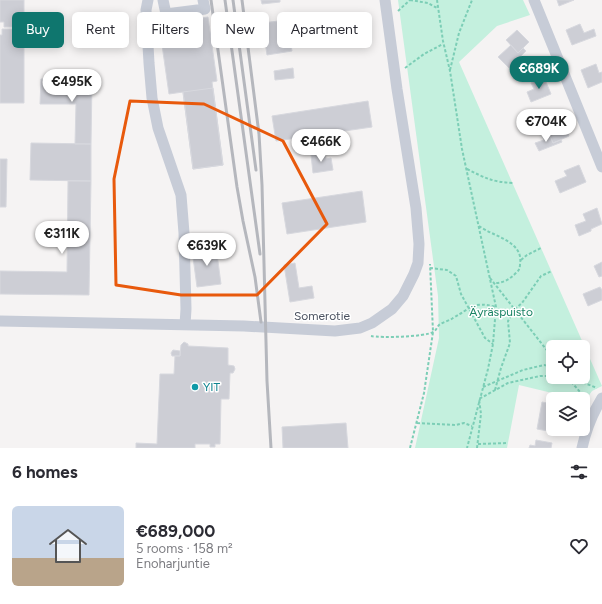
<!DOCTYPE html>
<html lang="en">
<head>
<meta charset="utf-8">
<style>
	body { margin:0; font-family:Figtree,sans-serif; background:#f7f7f7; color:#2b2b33; height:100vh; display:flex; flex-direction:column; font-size:15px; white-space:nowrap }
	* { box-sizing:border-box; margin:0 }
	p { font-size:13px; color:#7c7c81 }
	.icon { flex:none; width:22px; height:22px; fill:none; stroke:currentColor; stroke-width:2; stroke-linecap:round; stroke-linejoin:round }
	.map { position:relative; height:448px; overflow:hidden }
	.details { display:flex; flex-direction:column; background:#fff; flex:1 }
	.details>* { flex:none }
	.top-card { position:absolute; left:12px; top:12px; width:400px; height:36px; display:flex; gap:8px }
	.tools { position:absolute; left:546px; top:340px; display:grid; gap:8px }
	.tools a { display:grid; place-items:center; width:44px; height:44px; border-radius:6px; background:#fff; box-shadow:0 2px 10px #0003; font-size:20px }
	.price { position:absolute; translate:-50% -34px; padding:0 9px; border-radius:14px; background:#fff; color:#222; font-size:13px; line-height:26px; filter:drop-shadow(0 1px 2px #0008) }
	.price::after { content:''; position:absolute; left:50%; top:24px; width:12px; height:9px; margin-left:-6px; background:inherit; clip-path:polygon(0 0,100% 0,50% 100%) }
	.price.current { background:#0f766e; color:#fff }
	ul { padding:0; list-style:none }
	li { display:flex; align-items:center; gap:12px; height:100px; padding:0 12px }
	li+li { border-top:1px solid #e1e1e2 }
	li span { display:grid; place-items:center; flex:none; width:112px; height:80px; border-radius:6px; color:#555 }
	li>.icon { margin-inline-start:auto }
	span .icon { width:48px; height:48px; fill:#fffc; stroke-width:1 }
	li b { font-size:17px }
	h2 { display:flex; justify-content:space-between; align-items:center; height:48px; padding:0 12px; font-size:17px }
	.pill { padding:0 14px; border-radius:6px; background:#fff; box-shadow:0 2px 10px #0003; font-size:14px; line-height:36px }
	.pill.current { background:#0f766e; color:#fff }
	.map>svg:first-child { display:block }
	.green { fill:#c4f0de; fill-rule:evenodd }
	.building { fill:#cdced5; stroke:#d7d8de }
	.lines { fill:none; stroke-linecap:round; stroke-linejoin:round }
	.path { stroke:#7cceb6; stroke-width:2; stroke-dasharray:3 2; stroke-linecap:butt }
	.minor { stroke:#c7ccd7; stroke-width:11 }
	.rail { stroke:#b5b7bd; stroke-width:3 }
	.marked { fill:none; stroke:#e8590c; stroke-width:3; stroke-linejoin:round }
	.culture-dot { fill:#0f9aa8; stroke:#fff; stroke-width:1.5 }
	.labels { text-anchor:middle; stroke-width:3; stroke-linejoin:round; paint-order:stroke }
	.park-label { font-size:12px; fill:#1a8364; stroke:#fff }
	.street-label { font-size:12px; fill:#4b5260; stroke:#fff }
	.culture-label { font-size:12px; fill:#0d838f; stroke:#fff; text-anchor:start }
</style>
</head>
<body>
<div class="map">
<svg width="602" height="448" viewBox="0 0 602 448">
	<rect width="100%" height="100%" fill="#f5f3f3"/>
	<path class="green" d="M398 0H523L530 15 497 26 459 62 602 386 592 391 585 401 583 400V399H577L519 385 507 448H415L439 338 438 296ZM553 347H583V377H553Z"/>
	<path class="building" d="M0 0H24V23L14 22V27H4V22H0Z
		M261 0H280V2L262 4Z
		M557 0H574L559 6Z
		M208 17 217 81 212 82 223 165 193 169 183 92 169 94 159 24Z
		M287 20 292 51 267 55 262 23Z
		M580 24 584 33 594 29 596 36 572 45 566 30Z
		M2 29H13V35H24V103H0V35H2Z
		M517 30 529 42 518 53 506 40Z
		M511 45 518 53 523 48 526 51 509 68 498 57Z
		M596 64 599 73 602 72V82L588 88 581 70Z
		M293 68 294 78 275 80 274 71Z
		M544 77 551 94 531 102 527 92 534 89 531 83Z
		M41 79 92 80 91 144H75L76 104H40Z
		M213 88 223 165 193 169 183 92Z
		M368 101 372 127 276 141 272 116Z
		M560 116 569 136 553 143 545 123Z
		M549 134 553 143 561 140 562 142 539 151 535 143 544 140 543 137Z
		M31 143 91 144V181L30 180Z
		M325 153 326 159 331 158 333 170 313 173 311 155Z
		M0 159H7L6 207H0Z
		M579 165 586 182 560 193 555 181 567 176 564 171Z
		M68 181H91L89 295 0 294V271L67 272Z
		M362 191 366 222 287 234 282 203Z
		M597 208 602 224 591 229V231L579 236 575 225 586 221 583 214Z
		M216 246 221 284 197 287 192 250Z
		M602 262V276L599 277 594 266Z
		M295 263 299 288 312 286 314 298 290 302 284 265Z
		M600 287 602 290V300L588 306 583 294Z
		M184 342 188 344V346L228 348V365L234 366 235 369 233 373H230L229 399H221L220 444H215V447H210V444H195V448H136V443L157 444 160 374H174L175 356H180L181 345Z
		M173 350 180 351V356H172L171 353Z
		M542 402 553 404V422H550L548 431 537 429Z
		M346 423 348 448H283L282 427Z
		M536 440 552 443 551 448H529L530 445 535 446Z"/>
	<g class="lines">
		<path class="path" d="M410 0 428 3 437 8
			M437 0 443 41 450 71 462 149 496 307 493 344 488 369 467 448
			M398 11 410 0
			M405 68 424 54 443 44
			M450 70 459 33 472 0
			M467 169C485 178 492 182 513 183
			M479 226C492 236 524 241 520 264 520 268 519 270 517 272 510 279 504 283 495 283
			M521 260 527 255 541 248
			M430 268 447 270 456 276 461 294 485 338 493 344
			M490 278 553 358
			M371 336C381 338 425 337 433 332 436 331 437 327 439 325 443 322 449 321 453 318 473 307 472 301 496 307
			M569 377 597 388
			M568 378 580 392 583 399
			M483 387 523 370 544 365 553 367
			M495 390 501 368 510 343 508 321 515 309 522 303 541 276 552 271
			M417 423 456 425 464 423 472 426
			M478 444 508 443
			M410 448 424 393 433 332 430 264
			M477 448 481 414 479 399 508 383 540 376H553"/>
		<path class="minor" d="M148 0 146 10 149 63 152 98 158 128 181 195 184 233 186 309 185 325
			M163 0 166 14 205 9 203 0
			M534 0 602 167
			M0 321 244 326 335 331 360 328 372 323 392 309 403 296 414 274 418 263 419 244 416 208 397 89 385 0
			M582 448C586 430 592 414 602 398"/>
		<path class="rail" d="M211 0 237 187 243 221 255 277 261 322
			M225 0 260 254
			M233 0 256 170
			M242 0 259 134 262 185 267 381 271 448"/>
	</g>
	<path class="marked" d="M130 101 204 104 283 141 327 224 257 295H181L116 285 114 179Z"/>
	<circle class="culture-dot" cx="195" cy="387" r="4"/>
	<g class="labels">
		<g class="park-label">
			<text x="501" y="316">Äyräspuisto</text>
		</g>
		<g class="street-label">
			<text x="322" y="320">Somerotie</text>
		</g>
		<g class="culture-label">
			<text x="203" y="391">YIT</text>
		</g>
	</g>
</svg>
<div class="tools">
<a><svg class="icon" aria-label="locate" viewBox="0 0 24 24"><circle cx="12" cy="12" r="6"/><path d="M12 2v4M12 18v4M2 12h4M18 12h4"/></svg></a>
<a><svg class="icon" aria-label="layers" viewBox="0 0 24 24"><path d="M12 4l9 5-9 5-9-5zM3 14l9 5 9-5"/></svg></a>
</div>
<b class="price current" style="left:539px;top:90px">€689K</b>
<b class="price" style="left:72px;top:103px">€495K</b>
<b class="price" style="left:546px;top:143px">€704K</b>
<b class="price" style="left:321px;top:163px">€466K</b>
<b class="price" style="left:62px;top:255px">€311K</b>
<b class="price" style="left:207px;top:267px">€639K</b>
<div class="top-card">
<a class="pill current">Buy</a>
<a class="pill">Rent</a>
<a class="pill">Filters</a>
<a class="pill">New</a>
<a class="pill">Apartment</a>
</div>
</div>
<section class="details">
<h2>6 homes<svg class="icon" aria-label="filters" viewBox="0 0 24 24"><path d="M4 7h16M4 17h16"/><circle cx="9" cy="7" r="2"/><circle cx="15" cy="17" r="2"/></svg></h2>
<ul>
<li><span style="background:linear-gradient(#c9d6e8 65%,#b9a48a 0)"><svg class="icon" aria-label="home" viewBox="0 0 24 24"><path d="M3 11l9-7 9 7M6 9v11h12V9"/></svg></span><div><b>€689,000</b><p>5 rooms · 158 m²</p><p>Enoharjuntie</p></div><svg class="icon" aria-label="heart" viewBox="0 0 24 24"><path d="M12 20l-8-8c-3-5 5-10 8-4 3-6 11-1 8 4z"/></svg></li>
</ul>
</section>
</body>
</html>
